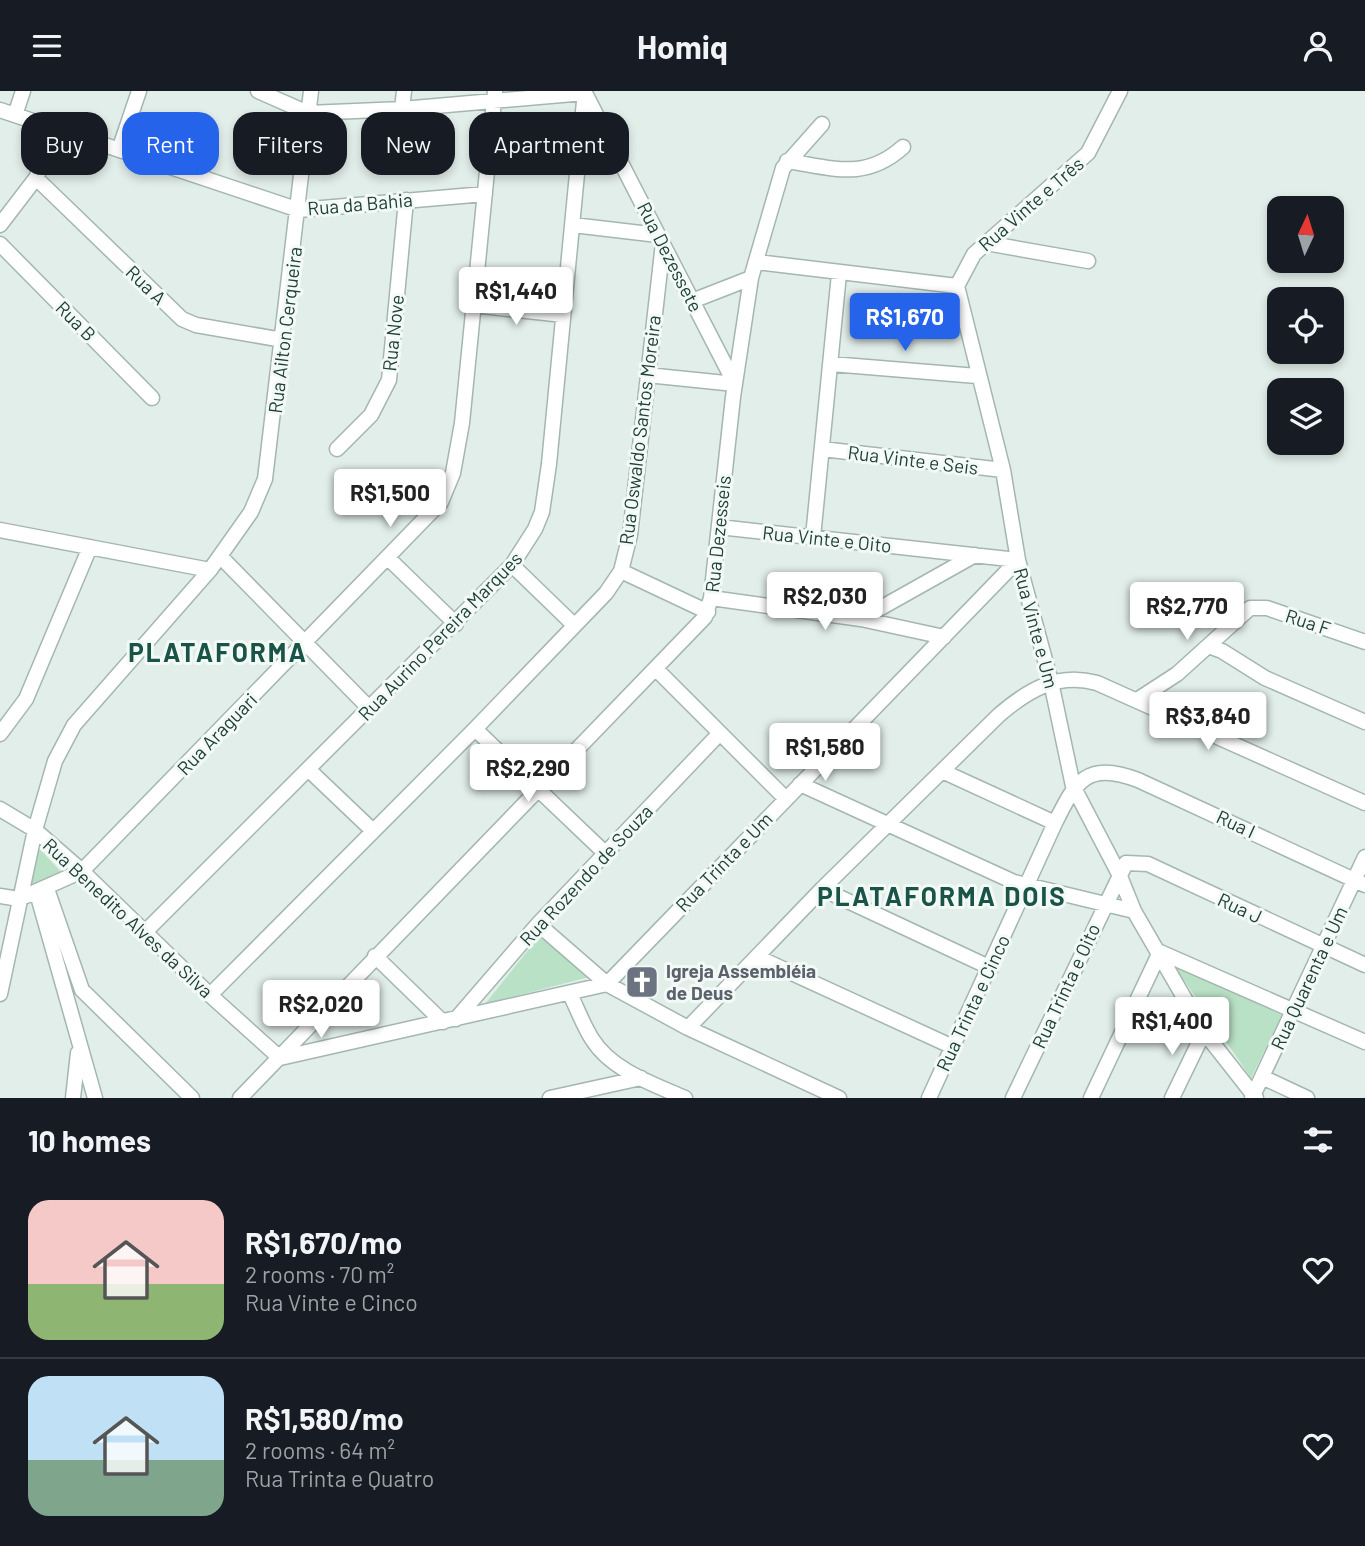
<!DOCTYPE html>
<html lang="en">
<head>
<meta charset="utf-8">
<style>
	body { margin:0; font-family:Barlow,sans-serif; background:#20242c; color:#f1f3f6; height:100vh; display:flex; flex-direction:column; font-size:26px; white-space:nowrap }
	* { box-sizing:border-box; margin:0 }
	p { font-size:23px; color:#9ea1a6 }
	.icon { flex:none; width:38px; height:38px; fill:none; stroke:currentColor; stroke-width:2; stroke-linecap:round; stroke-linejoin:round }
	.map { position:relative; height:1007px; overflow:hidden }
	.sheet { display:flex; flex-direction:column; background:#171b24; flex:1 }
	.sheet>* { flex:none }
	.banner { position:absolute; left:21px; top:21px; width:700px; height:63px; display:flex; gap:14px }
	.needle { width:46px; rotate:4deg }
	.fabs { position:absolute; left:1267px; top:105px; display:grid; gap:14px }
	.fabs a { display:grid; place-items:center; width:77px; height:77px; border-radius:14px; background:#171b24; box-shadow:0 4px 10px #0003; font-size:35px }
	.price { position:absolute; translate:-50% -60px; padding:0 16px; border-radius:7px; background:#fff; color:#222; font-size:23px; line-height:46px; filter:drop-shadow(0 2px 4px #0008) }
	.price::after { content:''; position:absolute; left:50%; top:42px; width:21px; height:16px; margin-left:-10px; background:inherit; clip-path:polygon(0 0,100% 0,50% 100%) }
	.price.active { background:#2563eb; color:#fff }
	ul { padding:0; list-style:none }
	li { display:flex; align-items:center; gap:21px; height:175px; padding:0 28px }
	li+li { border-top:2px solid #363941 }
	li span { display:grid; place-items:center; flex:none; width:196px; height:140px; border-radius:21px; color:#555 }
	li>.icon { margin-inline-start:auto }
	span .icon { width:84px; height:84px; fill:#fffc; stroke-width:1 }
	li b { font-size:30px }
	h2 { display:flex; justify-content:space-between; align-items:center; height:84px; padding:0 28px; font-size:30px }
	.pill { padding:0 24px; border-radius:21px; background:#171b24; box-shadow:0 4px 10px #0003; font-size:24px; line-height:63px }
	.pill.active { background:#2563eb; color:#fff }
	header { display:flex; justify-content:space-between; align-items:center; height:91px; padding:0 28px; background:#171b24; font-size:32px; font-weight:700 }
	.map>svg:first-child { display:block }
	.green { fill:#b9e1c5 }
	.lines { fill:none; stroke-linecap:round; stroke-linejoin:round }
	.minor-casing { stroke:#a4b6b1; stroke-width:17 }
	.minor { stroke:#fff; stroke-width:14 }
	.labels { text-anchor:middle; stroke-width:6; stroke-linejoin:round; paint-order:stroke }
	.street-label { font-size:19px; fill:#204039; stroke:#f3faf6 }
	.worship-label { font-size:19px; font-weight:bold; fill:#5b616d; stroke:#f3faf6; text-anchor:start }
	.district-label { font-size:26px; font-weight:bold; letter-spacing:2px; fill:#1a5448; stroke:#f3faf6 }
</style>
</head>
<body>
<header><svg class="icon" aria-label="menu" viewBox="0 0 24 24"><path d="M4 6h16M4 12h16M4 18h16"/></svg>Homiq<svg class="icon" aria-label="person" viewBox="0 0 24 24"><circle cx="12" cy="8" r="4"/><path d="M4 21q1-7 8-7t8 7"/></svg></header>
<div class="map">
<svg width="1365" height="1007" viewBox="0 0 1365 1007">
	<rect width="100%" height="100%" fill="#e2eee9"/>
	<path class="green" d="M37 755 64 784 31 794Z
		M541 843 589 886 485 913Z
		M1175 876 1282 924 1251 987Z"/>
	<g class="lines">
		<defs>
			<path id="minor" d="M258 0 308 22 402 18 585 2 735 293
				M402 18 404 0
				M0 19 299 119 485 103
				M15 24 23 0
				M119 59 139 0
				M787 70C833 77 865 90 903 56
				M36 87 182 228 196 234 283 249
				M0 134 36 87 57 37
				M573 134 658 144
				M986 152 1088 170
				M0 153 152 307
				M757 171 957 195
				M957 195 1003 379 1018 469 1051 591 1073 695 1119 783 1134 820 1204 941 1256 1007
				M957 195 974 163 1088 62 1120 0
				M692 210 751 187
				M473 214 563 224
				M831 273 977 285
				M647 284 735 293
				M337 358 371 324 389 289 406 109
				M822 358 1003 379
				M719 436 1018 469
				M0 439 210 479
				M813 446 839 183
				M220 465 370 618
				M388 467 456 533
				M512 474 574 534
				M621 480 708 521
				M711 507 861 528 944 546
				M861 528 975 464
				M1208 555 1222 560 1265 587 1365 631
				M656 578 785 707
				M1137 609 1177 583 1250 517H1267L1365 551
				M475 638 605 762
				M0 643 26 608 90 456
				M309 679 372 739
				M942 680 1055 732
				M800 693 1014 791 1134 820
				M0 718 35 739 82 780 210 904 280 967 607 893 688 937 839 1007
				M47 798 82 899 192 1007
				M822 798 991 877
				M37 802 95 1007
				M0 805 19 808 82 780 441 411 453 382 462 332 495 0
				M538 833 607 893 1018 469
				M145 841 512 474 535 438 542 421 549 373 585 0
				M1160 861 1365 951
				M375 865 443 931
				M757 866 953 956
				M0 903 35 739 55 670 74 634 210 479 251 421 265 388 311 0
				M570 903C577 917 583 934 592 948 611 979 653 993 685 1007
				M210 904 475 638 606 502 621 480 630 444 663 152
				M456 928 538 833 719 643
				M688 937 822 798 999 624C1028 599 1058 581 1097 592L1365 712
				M1262 986 1307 1007
				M73 1007 78 962
				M240 1007 705 526 711 507 733 306 751 187 783 77 822 33
				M550 1007 641 987
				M929 1007 1055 732C1076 690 1086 670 1138 689L1365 794
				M1013 1007 1126 772 1148 773 1365 874
				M1091 1007 1160 861
				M1172 1007 1204 941
				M1252 1007 1365 766"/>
		</defs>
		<use href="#minor" class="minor-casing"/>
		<use href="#minor" class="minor"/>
	</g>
	<defs>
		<symbol id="church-square" viewBox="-11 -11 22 22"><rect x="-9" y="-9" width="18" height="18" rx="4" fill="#6b7280" stroke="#f3faf6"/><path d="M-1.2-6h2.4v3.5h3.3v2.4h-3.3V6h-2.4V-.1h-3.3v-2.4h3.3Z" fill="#fff"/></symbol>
	</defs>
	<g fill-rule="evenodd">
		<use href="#church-square" x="623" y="872" width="38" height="38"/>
	</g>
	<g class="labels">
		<g class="street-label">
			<text transform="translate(360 113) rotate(-5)" y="7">Rua da Bahia</text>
			<text transform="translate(1031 113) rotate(-41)" y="7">Rua Vinte e Três</text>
			<text transform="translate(670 166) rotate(63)" y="7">Rua Dezessete</text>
			<text transform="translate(146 194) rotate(44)" y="7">Rua A</text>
			<text transform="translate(76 230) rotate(45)" y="7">Rua B</text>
			<text transform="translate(285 239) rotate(-83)" y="7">Rua Ailton Cerqueira</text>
			<text transform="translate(393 242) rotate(-84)" y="7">Rua Nove</text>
			<text transform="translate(640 339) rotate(-83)" y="7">Rua Oswaldo Santos Moreira</text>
			<text transform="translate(913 369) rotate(7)" y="7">Rua Vinte e Seis</text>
			<text transform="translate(718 443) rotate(-84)" y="7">Rua Dezesseis</text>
			<text transform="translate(827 448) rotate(6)" y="7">Rua Vinte e Oito</text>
			<text transform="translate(1308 531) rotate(18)" y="7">Rua F</text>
			<text transform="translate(1036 537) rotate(75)" y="7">Rua Vinte e Um</text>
			<text transform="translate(440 545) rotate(-46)" y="7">Rua Aurino Pereira Marques</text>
			<text transform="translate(217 643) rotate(-46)" y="7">Rua Araguari</text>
			<text transform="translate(1236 733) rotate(25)" y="7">Rua I</text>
			<text transform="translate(724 771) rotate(-46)" y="7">Rua Trinta e Um</text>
			<text transform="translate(586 784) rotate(-47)" y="7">Rua Rozendo de Souza</text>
			<text transform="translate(1240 817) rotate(25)" y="7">Rua J</text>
			<text transform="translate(128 827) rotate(43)" y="7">Rua Benedito Alves da Silva</text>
			<text transform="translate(1309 887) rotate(-65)" y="7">Rua Quarenta e Um</text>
			<text transform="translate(1066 895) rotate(-65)" y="7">Rua Trinta e Oito</text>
			<text transform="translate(973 912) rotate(-65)" y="7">Rua Trinta e Cinco</text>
		</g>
		<g class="worship-label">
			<text x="666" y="887">Igreja Assembléia<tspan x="666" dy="22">de Deus</tspan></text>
		</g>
		<g class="district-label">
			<text x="218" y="571">PLATAFORMA</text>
			<text x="942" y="815">PLATAFORMA DOIS</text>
		</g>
	</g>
</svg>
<div class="fabs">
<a><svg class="needle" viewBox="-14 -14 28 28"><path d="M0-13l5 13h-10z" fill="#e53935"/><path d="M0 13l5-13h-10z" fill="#9ea1a6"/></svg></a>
<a><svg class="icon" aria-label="locate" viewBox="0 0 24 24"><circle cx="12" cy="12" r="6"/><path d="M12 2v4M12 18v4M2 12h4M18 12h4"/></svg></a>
<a><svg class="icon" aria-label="layers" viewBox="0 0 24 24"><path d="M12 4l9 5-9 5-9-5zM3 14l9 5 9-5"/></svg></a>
</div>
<b class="price" style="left:516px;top:236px">R$1,440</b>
<b class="price active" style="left:905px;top:262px">R$1,670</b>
<b class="price" style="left:390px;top:438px">R$1,500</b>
<b class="price" style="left:825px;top:541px">R$2,030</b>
<b class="price" style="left:1187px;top:551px">R$2,770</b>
<b class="price" style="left:1208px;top:661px">R$3,840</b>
<b class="price" style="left:825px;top:692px">R$1,580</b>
<b class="price" style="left:528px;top:713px">R$2,290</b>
<b class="price" style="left:321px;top:949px">R$2,020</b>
<b class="price" style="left:1172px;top:966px">R$1,400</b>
<div class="banner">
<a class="pill">Buy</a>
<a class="pill active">Rent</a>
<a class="pill">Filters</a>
<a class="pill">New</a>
<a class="pill">Apartment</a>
</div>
</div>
<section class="sheet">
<h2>10 homes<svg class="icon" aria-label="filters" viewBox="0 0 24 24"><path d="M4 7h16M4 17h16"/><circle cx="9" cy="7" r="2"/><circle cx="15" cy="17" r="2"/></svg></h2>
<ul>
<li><span style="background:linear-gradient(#f6c9c9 60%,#8fb573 0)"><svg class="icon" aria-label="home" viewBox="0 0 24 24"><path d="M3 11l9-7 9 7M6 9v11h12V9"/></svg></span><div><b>R$1,670/mo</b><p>2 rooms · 70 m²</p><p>Rua Vinte e Cinco</p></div><svg class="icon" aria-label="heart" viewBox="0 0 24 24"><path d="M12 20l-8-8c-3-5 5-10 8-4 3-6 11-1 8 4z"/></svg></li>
<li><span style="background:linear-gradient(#bfe0f5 60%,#7fa58c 0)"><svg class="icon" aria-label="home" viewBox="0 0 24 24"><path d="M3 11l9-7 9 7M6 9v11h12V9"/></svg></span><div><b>R$1,580/mo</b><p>2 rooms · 64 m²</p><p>Rua Trinta e Quatro</p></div><svg class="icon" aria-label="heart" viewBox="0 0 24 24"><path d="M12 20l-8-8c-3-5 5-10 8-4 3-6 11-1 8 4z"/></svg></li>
</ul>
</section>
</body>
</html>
